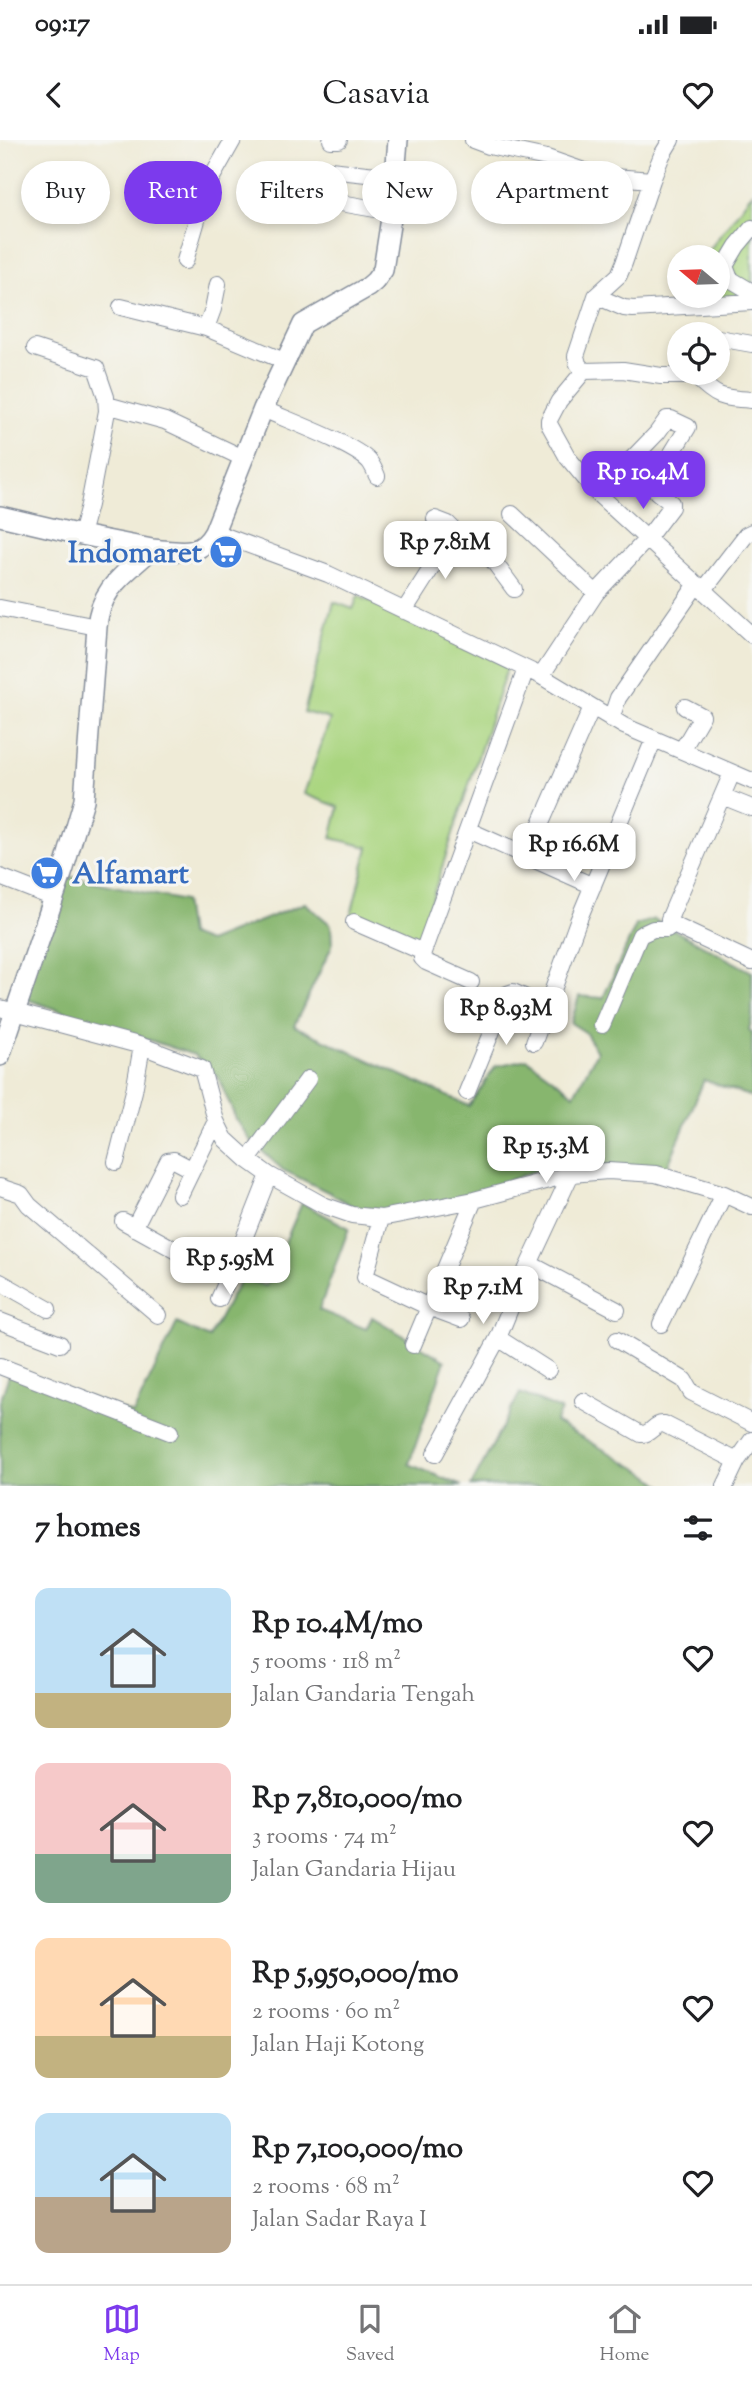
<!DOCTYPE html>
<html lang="en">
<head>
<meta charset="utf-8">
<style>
	body { margin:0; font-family:"Sorts Mill Goudy",serif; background:#f6f6f6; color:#202124; height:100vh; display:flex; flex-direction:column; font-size:26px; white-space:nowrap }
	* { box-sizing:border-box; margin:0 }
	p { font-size:23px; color:#757577 }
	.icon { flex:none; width:38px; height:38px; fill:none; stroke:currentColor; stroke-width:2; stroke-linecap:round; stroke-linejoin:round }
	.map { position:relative; height:1346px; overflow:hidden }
	.details { display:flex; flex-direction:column; background:#fff; flex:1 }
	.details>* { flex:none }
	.top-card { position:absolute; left:21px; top:21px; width:710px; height:63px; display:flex; gap:14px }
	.needle { width:46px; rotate:289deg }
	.controls { position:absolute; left:667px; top:105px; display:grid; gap:14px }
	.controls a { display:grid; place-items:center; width:63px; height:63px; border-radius:50%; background:#fff; box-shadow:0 4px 10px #0003; font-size:35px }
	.price { position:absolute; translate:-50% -60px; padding:0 16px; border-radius:14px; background:#fff; color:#222; font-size:23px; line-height:46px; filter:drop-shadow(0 2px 4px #0008) }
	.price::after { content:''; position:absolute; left:50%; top:42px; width:21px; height:16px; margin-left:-10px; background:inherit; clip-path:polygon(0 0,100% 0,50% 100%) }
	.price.on { background:#7c3aed; color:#fff }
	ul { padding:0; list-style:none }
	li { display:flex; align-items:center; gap:21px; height:175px; padding:0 35px }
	li span { display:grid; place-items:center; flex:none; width:196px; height:140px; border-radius:14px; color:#555 }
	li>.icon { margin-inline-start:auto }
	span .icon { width:84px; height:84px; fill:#fffc; stroke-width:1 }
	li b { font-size:30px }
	h2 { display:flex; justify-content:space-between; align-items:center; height:84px; padding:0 35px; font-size:30px }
	.pill { padding:0 24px; border-radius:32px; background:#fff; box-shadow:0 4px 10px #0003; font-size:24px; line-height:63px }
	.pill.on { background:#7c3aed; color:#fff }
	.status { display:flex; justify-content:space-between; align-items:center; height:49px; padding:0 35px; background:#fff; direction:ltr }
	.status svg { height:19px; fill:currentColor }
	header { display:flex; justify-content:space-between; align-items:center; height:91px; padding:0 35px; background:#fff; font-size:32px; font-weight:600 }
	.tab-bar { display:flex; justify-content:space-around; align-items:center; height:98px; border-top:2px solid #e0e0e0; background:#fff; font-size:19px; color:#757577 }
	.tab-bar a { display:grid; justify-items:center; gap:4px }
	.tab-bar .on { color:#7c3aed }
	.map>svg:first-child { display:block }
	.green { fill:#aad580; stroke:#62826f; stroke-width:2 }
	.forest { fill:#87b66e; stroke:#517266; stroke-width:2 }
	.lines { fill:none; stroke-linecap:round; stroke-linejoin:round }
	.minor-casing { stroke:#858d9a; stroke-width:18 }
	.major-casing { stroke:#858d9a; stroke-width:22 }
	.minor { stroke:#fff; stroke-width:16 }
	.major { stroke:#fff; stroke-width:19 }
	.labels { text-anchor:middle; stroke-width:6; stroke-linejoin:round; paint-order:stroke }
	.shop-label { font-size:30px; font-weight:bold; fill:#366cbe; stroke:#f6f6f2; text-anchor:end }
</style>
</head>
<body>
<div class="status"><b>09:17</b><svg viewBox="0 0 49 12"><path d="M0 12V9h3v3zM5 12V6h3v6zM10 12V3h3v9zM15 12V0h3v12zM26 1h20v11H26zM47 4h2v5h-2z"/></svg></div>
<header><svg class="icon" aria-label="back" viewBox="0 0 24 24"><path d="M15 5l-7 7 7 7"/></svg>Casavia<svg class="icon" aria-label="heart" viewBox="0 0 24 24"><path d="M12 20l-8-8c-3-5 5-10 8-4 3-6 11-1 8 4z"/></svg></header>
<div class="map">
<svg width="752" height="1346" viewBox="0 0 752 1346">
	<rect width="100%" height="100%" fill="#f6f6f2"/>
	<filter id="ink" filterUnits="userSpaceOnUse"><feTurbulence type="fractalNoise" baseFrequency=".0143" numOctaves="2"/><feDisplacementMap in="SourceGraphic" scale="14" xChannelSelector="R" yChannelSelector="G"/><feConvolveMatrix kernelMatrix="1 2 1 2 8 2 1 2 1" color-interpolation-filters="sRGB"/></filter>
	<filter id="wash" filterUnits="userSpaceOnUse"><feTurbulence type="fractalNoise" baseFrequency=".00686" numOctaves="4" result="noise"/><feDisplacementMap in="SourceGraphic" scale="28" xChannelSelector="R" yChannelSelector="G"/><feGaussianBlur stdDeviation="1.57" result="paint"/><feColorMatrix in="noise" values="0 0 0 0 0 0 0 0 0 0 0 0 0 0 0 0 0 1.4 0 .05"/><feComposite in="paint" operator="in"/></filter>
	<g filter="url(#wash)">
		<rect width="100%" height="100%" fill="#efebd7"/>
		<path class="green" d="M752 53V159L680 168 685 156H718V117H704Z
			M358 456 509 522 416 807 351 775 368 707 331 698 339 667 304 654 330 579 304 572 334 462 353 469Z"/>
		<path class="forest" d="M54 733 184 761 189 795 208 802 305 763 331 785 332 806 294 886 469 966 496 926 527 919 574 954 597 912 585 892 571 883 579 856 603 858 636 785 654 779 752 832V877L749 890 752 892V957L704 940 667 1028 547 1026 476 1053 409 1070 362 1072 330 1053 283 1030 251 1001 236 979 218 937 194 915 17 856Z
			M302 1063 349 1088 319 1170 366 1189 372 1177 445 1221 409 1324 462 1346H0V1262L11 1229 133 1274 177 1183 209 1198 241 1138 266 1146Z
			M520 1253 561 1270 555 1282 647 1334 663 1346H471Z"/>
	</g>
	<g filter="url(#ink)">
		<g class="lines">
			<defs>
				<path id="minor" d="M331 0H339
					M473 0 489 6 547 18 584 31 614 37 652 40
					M321 29 394 37
					M290 54 392 72
					M752 88 737 106 725 126 730 139 752 152
					M185 121 207 46 233 0
					M596 156 624 168 633 169 752 162
					M121 167 206 188 284 221
					M206 188 213 169 218 144
					M718 198 752 204
					M35 208 96 228 106 257 107 271 89 365 81 395
					M584 231 559 261 549 280V284L568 318 598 354 752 495
					M584 231 578 224 576 216 596 156 619 135 624 123 652 40 662 15 671 0
					M584 231 623 230 661 236H695C717 258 721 258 752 260
					M107 265 165 281 243 318
					M263 269C287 280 353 304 369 321 373 326 375 331 377 336
					M512 374 596 453
					M435 379 448 384 455 391 483 407 514 449
					M214 392 328 434 541 536 624 586 752 641
					M703 451 746 395 752 392
					M0 468 97 487
					M404 471 455 391
					M541 536 596 453 646 400 671 367V363L657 352 653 344 688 287 671 279H667L657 293 598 354
					M611 579 618 558 697 444
					M682 610 702 576 685 567
					M732 633 669 779 671 784 752 822
					M722 656 752 668
					M468 690 593 746
					M527 715 592 567
					M0 737 54 758
					M354 782 423 812
					M471 842 426 822 422 818 423 812 526 529
					M0 868 142 906 202 929 216 981 225 999 248 1020 269 1035 323 1065 352 1075 381 1078 474 1060 571 1034 608 1031 656 1034 724 1054 752 1067
					M602 885 640 795 653 789H667L671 784
					M534 902 578 781 654 599
					M467 952 507 854 513 852 546 867
					M248 1020 308 939
					M116 1022 134 951 142 906
					M0 1047 21 1054 29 1065 158 1175
					M180 1055 216 981
					M381 1078 365 1137 429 1167 461 1179
					M123 1081 228 1139 269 1035
					M134 1088 168 1021 174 1020 191 1029
					M530 1124 617 1170
					M0 1142 48 1169
					M219 1159 228 1139
					M0 1181 60 1204
					M661 1184 724 1054
					M498 1198 548 1230
					M617 1200 684 1240 691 1252 752 1283
					M413 1205 474 1060
					M0 1226 170 1292
					M583 1261 641 1294C651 1295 654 1283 664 1284L737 1321
					M435 1314 498 1198 523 1137 571 1034
					M725 1346 737 1321 752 1300"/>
				<path id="major" d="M0 376 81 395 152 409
					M0 916 64 728 84 660 97 487C100 448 125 434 152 409 179 411 199 419 214 392L263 269 303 184 368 147 375 141 383 130 392 72 398 0"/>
			</defs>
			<use href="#minor" class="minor-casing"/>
			<use href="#major" class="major-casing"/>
			<use href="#minor" class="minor"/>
			<use href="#major" class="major"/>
		</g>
	</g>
	<defs>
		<symbol id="supermarket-disc" viewBox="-11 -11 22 22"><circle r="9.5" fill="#3f7fe0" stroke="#f6f6f2"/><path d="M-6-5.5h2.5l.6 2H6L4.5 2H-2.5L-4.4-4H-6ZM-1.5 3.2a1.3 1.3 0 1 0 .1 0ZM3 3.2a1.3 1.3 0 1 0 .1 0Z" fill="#fff"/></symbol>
	</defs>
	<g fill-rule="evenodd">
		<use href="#supermarket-disc" x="207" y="393" width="38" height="38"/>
		<use href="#supermarket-disc" x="28" y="714" width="38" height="38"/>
	</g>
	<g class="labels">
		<g class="shop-label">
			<text x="202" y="422">Indomaret</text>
			<text x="72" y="743" text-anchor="start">Alfamart</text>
		</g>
	</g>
</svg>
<div class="controls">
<a><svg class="needle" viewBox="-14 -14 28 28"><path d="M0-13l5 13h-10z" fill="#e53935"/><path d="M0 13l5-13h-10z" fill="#757577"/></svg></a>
<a><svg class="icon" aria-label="locate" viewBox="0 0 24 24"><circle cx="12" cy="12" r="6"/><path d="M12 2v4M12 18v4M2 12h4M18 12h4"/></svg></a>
</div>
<b class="price on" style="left:643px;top:371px">Rp 10.4M</b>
<b class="price" style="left:445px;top:441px">Rp 7.81M</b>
<b class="price" style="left:574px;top:743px">Rp 16.6M</b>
<b class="price" style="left:506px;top:907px">Rp 8.93M</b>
<b class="price" style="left:546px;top:1045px">Rp 15.3M</b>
<b class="price" style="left:230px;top:1157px">Rp 5.95M</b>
<b class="price" style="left:483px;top:1186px">Rp 7.1M</b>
<div class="top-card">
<a class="pill">Buy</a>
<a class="pill on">Rent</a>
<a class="pill">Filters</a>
<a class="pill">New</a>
<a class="pill">Apartment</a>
</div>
</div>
<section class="details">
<h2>7 homes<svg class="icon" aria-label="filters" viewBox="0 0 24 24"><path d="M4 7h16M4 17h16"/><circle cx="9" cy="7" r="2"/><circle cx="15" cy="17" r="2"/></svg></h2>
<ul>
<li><span style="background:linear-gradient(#bfe0f5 75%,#c2b280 0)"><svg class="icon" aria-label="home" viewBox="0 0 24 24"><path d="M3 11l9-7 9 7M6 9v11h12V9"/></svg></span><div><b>Rp 10.4M/mo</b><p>5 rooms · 118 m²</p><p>Jalan Gandaria Tengah</p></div><svg class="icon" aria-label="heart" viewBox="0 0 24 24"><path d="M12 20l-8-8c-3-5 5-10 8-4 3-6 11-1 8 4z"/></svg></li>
<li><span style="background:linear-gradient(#f6c9c9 65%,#7fa58c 0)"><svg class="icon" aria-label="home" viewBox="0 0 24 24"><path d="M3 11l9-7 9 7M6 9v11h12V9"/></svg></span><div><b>Rp 7,810,000/mo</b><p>3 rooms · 74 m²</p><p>Jalan Gandaria Hijau</p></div><svg class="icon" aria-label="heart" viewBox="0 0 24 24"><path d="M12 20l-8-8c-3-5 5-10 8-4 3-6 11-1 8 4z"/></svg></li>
<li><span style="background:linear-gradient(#ffd9b3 70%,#c2b280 0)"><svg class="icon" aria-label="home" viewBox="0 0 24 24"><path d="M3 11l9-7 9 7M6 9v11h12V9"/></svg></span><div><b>Rp 5,950,000/mo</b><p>2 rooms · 60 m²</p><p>Jalan Haji Kotong</p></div><svg class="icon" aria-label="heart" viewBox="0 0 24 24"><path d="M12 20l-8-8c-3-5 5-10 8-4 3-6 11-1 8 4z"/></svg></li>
<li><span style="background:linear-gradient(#bfe0f5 60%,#b9a48a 0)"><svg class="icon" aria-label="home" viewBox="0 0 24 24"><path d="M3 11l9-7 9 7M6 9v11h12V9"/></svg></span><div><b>Rp 7,100,000/mo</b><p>2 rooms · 68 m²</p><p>Jalan Sadar Raya I</p></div><svg class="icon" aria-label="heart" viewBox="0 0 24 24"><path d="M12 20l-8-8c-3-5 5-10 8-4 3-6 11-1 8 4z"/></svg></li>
</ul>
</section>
<nav class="tab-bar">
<a class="on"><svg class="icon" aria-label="map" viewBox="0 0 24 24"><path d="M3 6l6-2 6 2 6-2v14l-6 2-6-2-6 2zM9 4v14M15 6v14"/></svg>Map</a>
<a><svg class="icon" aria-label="saved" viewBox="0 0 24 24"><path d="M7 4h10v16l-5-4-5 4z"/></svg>Saved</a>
<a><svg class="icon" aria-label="home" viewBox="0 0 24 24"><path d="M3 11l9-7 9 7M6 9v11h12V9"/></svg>Home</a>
</nav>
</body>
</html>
